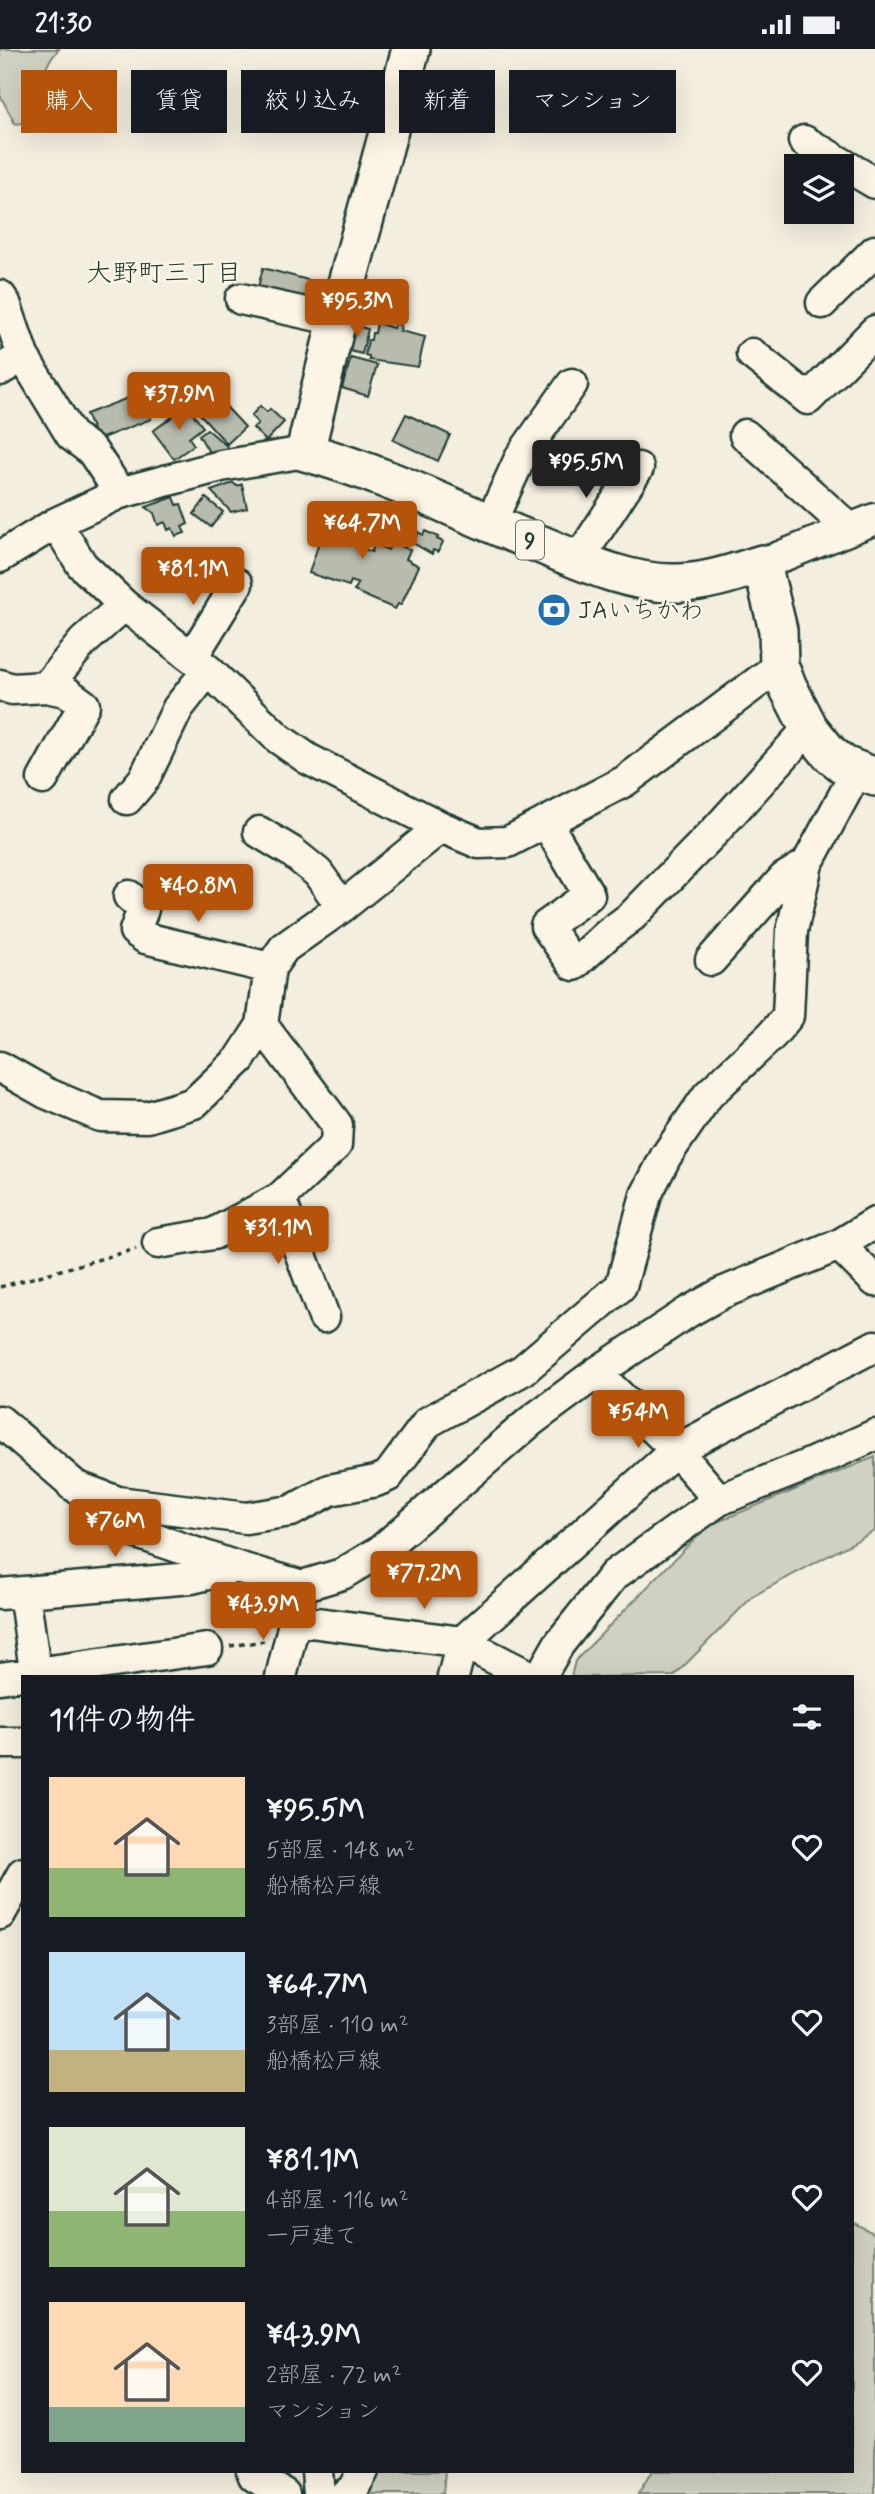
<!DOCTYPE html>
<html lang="ja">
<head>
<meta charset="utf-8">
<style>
	body { margin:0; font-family:Mynerve,"Klee One",sans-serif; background:#20242c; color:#f1f3f6; height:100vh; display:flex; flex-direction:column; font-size:26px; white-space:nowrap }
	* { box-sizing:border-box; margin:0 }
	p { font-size:23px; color:#9ea1a6 }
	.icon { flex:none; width:38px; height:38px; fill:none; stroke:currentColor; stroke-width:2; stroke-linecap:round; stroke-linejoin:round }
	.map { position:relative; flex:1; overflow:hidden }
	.sheet { position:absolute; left:21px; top:1626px; width:833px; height:798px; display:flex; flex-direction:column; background:#171b24; border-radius:0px; box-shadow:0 7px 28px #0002 }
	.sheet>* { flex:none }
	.guide { position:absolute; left:21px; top:21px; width:833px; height:63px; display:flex; gap:14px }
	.tools { position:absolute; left:784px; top:105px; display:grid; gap:14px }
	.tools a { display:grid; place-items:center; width:70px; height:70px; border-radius:0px; background:#171b24; box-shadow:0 7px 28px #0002; font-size:35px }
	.price { position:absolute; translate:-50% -60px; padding:0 16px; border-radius:7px; background:#b45309; color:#fff; font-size:23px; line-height:46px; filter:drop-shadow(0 2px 4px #0008) }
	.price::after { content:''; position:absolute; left:50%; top:42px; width:21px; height:16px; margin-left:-10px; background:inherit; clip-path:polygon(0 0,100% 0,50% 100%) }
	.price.on { background:#222; color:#fff }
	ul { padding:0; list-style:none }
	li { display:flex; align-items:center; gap:21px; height:175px; padding:0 28px }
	li span { display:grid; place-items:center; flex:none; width:196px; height:140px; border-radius:0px; color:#555 }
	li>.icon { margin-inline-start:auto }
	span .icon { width:84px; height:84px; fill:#fffc; stroke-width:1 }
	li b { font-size:30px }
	h2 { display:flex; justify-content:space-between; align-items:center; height:84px; padding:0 28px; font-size:30px }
	.tag { padding:0 24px; border-radius:0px; background:#171b24; box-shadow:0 7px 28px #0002; font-size:24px; line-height:63px }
	.tag.on { background:#b45309; color:#fff }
	.status { display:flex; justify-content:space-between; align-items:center; height:49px; padding:0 35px; background:#171b24; direction:ltr }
	.status svg { height:19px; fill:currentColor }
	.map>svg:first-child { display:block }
	.green { fill:#d0d1c2; stroke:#78877b; stroke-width:2 }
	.building { fill:#b8bcae; stroke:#1f3d34; stroke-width:2 }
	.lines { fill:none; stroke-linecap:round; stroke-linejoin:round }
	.minor-casing { stroke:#1f3d34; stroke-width:35 }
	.major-casing { stroke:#1f3d34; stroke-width:42 }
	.path { stroke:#1f3d34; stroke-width:3.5; stroke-dasharray:5 5; stroke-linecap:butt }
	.minor { stroke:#fcf5e5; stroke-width:30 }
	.major { stroke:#fcf5e5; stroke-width:37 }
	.labels { text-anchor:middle; stroke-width:5; stroke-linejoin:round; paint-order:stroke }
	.shield { fill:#fcf5e5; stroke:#617469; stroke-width:2 }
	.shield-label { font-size:23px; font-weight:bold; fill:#1f3d34 }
	.poi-label { font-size:24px; fill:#1f3d34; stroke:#fcf5e5; text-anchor:start }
	.neighbourhood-label { font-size:26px; fill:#1f3d34; stroke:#fcf5e5 }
</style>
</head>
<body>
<div class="status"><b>21:30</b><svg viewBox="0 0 49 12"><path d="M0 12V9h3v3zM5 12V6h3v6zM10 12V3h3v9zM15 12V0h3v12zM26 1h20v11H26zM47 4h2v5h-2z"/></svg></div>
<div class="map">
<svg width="875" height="2445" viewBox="0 0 875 2445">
	<rect width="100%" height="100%" fill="#f3eede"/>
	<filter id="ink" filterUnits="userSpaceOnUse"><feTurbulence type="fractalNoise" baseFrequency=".0143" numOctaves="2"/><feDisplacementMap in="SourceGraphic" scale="14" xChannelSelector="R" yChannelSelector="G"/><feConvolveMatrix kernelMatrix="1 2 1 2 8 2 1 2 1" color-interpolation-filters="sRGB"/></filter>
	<g filter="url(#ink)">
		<path class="green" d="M0 0H59L50 11 28 55 39 72 15 75 0 46Z
			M875 1408V1482L753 1547 674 1627 571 1628 575 1612 707 1477Z
			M852 2173 875 2185V2445H638L652 2422H852Z
			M361 2422H445L443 2445H369Z"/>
		<path class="building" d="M263 219 319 234 313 254 268 247 270 241 258 238Z
			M377 274 393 279 395 275 401 276 400 282 425 288 418 318 369 311V307L365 306 368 291H371L372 284H375Z
			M352 276 368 280 362 305 346 301Z
			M351 309 377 316 368 347 342 339Z
			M141 344 151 370 97 391 86 365Z
			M218 349 245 378 227 395 200 365Z
			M187 357 203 378 189 389 194 396 174 410 153 382Z
			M260 357 267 363 270 360 284 373 266 392 253 379 258 374 251 367Z
			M406 365 450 386 438 412 393 391Z
			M207 380 229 399 210 405 199 386Z
			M233 434 237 437 242 435 247 459 231 463 211 442Z
			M174 448 177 456 181 455 188 475 182 478 185 484 176 487 172 479 168 481 165 473 158 476 154 464 146 458Z
			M206 449 223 463 211 478 194 465Z
			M388 457 396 461 393 468 385 464Z
			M330 460 367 470 358 498 372 503 374 495 388 501 392 493 410 501 406 510 419 517 401 556 398 555 395 560 354 542 358 535 351 532 349 537 309 524Z
			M425 482 438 488 437 490 443 493 438 503 433 501 432 505 413 494 418 483 423 486Z"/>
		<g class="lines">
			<defs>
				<path id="minor" d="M804 92 875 134
					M0 247 5 254 23 307 71 386 92 402 120 444
					M241 250 337 271
					M822 254 875 202
					M752 305 808 350 875 282
					M0 321 23 307
					M745 386 850 480
					M56 474 82 516 124 556 208 621 278 689 308 710 441 778 479 794 508 793 625 732 779 617
					M490 475 521 407 572 335
					M0 508 56 474 120 444 221 417 305 403
					M578 511 638 419
					M762 515 875 470
					M192 608 237 535
					M0 636 12 640 46 638 83 593 124 556
					M43 730 84 656 65 642 46 638
					M127 750 144 730 178 659 208 621
					M546 773 589 846 546 877 574 916 608 885 632 867 717 780 809 679
					M259 783 292 803 318 824 342 858
					M129 847 143 860 135 882 145 889 270 919
					M711 911 784 829 807 815
					M0 1018 46 1044 100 1067 148 1068 194 1054 240 1010 262 976 270 919 284 899 342 858 441 778
					M280 1149 324 1268
					M158 1194 213 1185 280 1149 336 1096 337 1076 262 976
					M839 1196 875 1232
					M596 1324 676 1401 719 1451
					M0 1372 125 1480 237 1518 302 1537 342 1525 379 1503 531 1372 596 1324 688 1263 722 1244 839 1196 875 1174
					M72 1436 118 1453 246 1469 291 1462 330 1441 376 1432 388 1427 428 1373 523 1321 621 1237 646 1146 666 1107 708 1046 772 986 788 967 792 882 807 815 857 722
					M24 1543 36 1628
					M0 1545 192 1529 237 1518
					M295 1571 462 1593 531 1628
					M281 1628 299 1553
					M453 1628 462 1593 676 1401 875 1297
					M540 1628 559 1595 614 1526 719 1451 810 1415 875 1386
					M0 1629 207 1600
					M0 1694H23
					M0 1865 23 1824
					M252 2422 254 2427 284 2445
					M317 2422 319 2445
					M346 2445 352 2442 363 2422"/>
				<path id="major" d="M411 0 337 271 305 403C387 425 464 465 542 496 584 514 633 536 679 534 708 533 734 524 762 515L778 581 779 617 788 638 809 679 830 705 844 716 875 728"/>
			</defs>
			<use href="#minor" class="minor-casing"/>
			<use href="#major" class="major-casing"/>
			<path class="path" d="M0 1238 136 1200
				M230 1597 264 1592"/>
			<use href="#minor" class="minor"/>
			<use href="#major" class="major"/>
		</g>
	</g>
	<defs>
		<symbol id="bank-disc" viewBox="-11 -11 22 22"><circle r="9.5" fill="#1f6fb2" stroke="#fcf5e5"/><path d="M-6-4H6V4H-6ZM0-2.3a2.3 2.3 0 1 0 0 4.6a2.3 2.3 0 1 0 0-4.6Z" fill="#fff"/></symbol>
	</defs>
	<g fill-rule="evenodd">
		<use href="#bank-disc" x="535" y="542" width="38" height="38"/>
	</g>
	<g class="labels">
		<rect class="shield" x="516" y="471.5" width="28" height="39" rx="5"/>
		<g class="shield-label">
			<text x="530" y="499">9</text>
		</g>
		<g class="poi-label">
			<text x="578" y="569">JAいちかわ</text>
		</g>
		<g class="neighbourhood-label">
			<text x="164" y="232">大野町三丁目</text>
		</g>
	</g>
</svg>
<div class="tools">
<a><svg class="icon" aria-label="layers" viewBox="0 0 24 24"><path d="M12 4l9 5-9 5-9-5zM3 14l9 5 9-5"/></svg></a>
</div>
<b class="price" style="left:357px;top:290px">¥95.3M</b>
<b class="price" style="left:179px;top:383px">¥37.9M</b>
<b class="price on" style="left:586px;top:451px">¥95.5M</b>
<b class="price" style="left:362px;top:512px">¥64.7M</b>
<b class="price" style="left:193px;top:558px">¥81.1M</b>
<b class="price" style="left:198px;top:875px">¥40.8M</b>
<b class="price" style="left:278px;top:1217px">¥31.1M</b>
<b class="price" style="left:638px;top:1401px">¥54M</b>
<b class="price" style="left:115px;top:1510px">¥76M</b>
<b class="price" style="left:424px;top:1562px">¥77.2M</b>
<b class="price" style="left:263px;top:1593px">¥43.9M</b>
<div class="guide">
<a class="tag on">購入</a>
<a class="tag">賃貸</a>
<a class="tag">絞り込み</a>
<a class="tag">新着</a>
<a class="tag">マンション</a>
</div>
<section class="sheet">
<h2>11件の物件<svg class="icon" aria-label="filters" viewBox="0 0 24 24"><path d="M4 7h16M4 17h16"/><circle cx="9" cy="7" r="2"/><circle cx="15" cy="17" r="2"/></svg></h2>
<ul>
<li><span style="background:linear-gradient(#ffd9b3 65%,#8fb573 0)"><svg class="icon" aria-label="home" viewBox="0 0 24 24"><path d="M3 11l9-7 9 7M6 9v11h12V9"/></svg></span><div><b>¥95.5M</b><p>5部屋 · 148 m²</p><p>船橋松戸線</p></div><svg class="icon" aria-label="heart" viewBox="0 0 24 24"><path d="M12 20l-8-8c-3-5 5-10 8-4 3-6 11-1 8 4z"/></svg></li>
<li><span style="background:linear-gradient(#bfe0f5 70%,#c2b280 0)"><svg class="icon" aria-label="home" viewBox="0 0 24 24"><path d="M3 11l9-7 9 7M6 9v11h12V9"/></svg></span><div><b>¥64.7M</b><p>3部屋 · 110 m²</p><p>船橋松戸線</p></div><svg class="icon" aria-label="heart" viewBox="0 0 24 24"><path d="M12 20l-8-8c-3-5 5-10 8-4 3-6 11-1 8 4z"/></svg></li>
<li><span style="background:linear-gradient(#dfe7d0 60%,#8fb573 0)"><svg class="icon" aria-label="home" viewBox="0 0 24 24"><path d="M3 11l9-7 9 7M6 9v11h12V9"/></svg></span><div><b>¥81.1M</b><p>4部屋 · 116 m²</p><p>一戸建て</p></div><svg class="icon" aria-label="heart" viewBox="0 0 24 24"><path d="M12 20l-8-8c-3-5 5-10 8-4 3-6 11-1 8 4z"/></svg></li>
<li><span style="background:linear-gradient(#ffd9b3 75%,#7fa58c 0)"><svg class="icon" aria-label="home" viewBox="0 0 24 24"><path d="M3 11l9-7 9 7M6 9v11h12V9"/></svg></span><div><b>¥43.9M</b><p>2部屋 · 72 m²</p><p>マンション</p></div><svg class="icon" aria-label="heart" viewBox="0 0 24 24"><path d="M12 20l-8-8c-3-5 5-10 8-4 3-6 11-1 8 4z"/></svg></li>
</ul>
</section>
</div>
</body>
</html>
